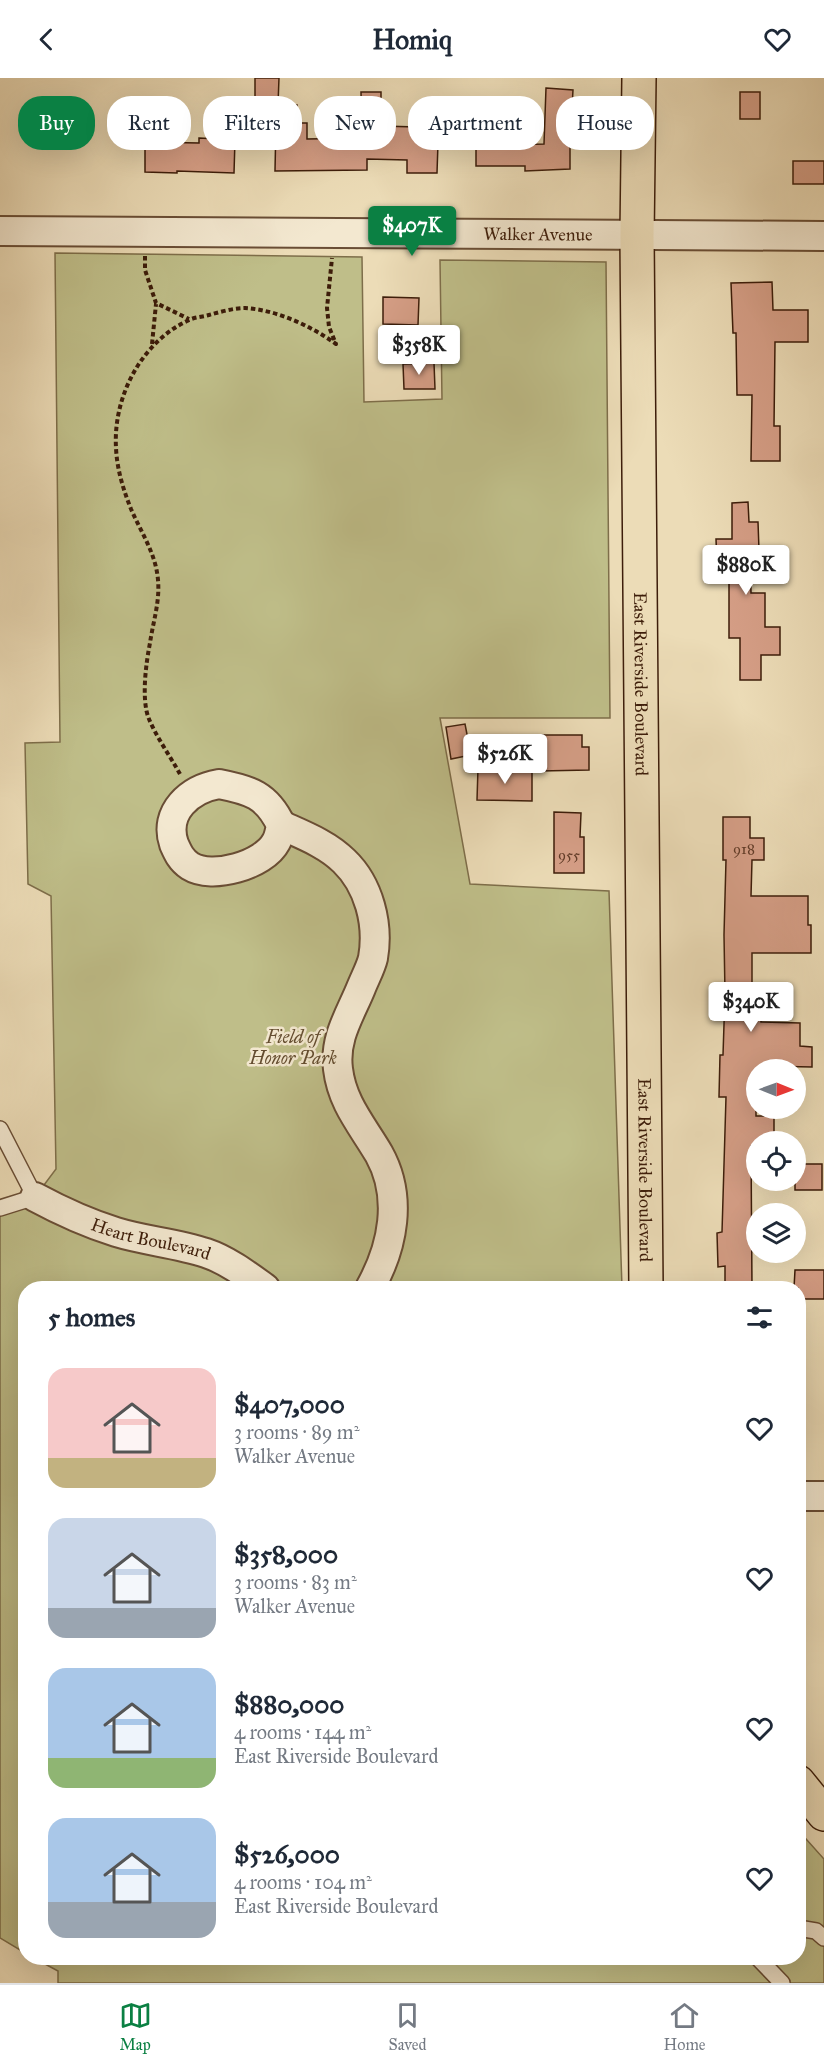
<!DOCTYPE html>
<html lang="en">
<head>
<meta charset="utf-8">
<style>
	body { margin:0; font-family:"IM FELL Great Primer",serif; background:#f2f2f3; color:#1f2937; height:100vh; display:flex; flex-direction:column; font-size:22px; white-space:nowrap }
	* { box-sizing:border-box; margin:0 }
	p { font-size:20px; color:#747a83 }
	.icon { flex:none; width:33px; height:33px; fill:none; stroke:currentColor; stroke-width:2; stroke-linecap:round; stroke-linejoin:round }
	.map { position:relative; flex:1; overflow:hidden }
	.details { position:absolute; left:18px; top:1203px; width:788px; height:684px; display:flex; flex-direction:column; background:#fff; border-radius:24px; box-shadow:0 6px 24px #0002 }
	.details>* { flex:none }
	.hud { position:absolute; left:18px; top:18px; width:789px; height:54px; display:flex; gap:12px }
	.needle { width:39px; rotate:91deg }
	.fabs { position:absolute; left:746px; top:981px; display:grid; gap:12px }
	.fabs a { display:grid; place-items:center; width:60px; height:60px; border-radius:50%; background:#fff; box-shadow:0 6px 24px #0002; font-size:30px }
	.price { position:absolute; translate:-50% -51px; padding:0 14px; border-radius:6px; background:#fff; color:#222; font-size:20px; line-height:39px; filter:drop-shadow(0 2px 3px #0008) }
	.price::after { content:''; position:absolute; left:50%; top:36px; width:18px; height:14px; margin-left:-9px; background:inherit; clip-path:polygon(0 0,100% 0,50% 100%) }
	.price.active { background:#0b8043; color:#fff }
	ul { padding:0; list-style:none }
	li { display:flex; align-items:center; gap:18px; height:150px; padding:0 30px }
	li span { display:grid; place-items:center; flex:none; width:168px; height:120px; border-radius:18px; color:#555 }
	li>.icon { margin-inline-start:auto }
	span .icon { width:72px; height:72px; fill:#fffc; stroke-width:1 }
	li b { font-size:26px }
	h2 { display:flex; justify-content:space-between; align-items:center; height:72px; padding:0 30px; font-size:26px }
	.chip { padding:0 21px; border-radius:24px; background:#fff; box-shadow:0 6px 24px #0002; font-size:21px; line-height:54px }
	.chip.active { background:#0b8043; color:#fff }
	header { display:flex; justify-content:space-between; align-items:center; height:78px; padding:0 30px; background:#fff; font-size:27px; font-weight:700 }
	.dock { display:flex; justify-content:space-around; align-items:center; height:84px; border-top:2px solid #e0e1e3; background:#fff; font-size:16px; color:#747a83 }
	.dock a { display:grid; justify-items:center; gap:3px }
	.dock .active { color:#0b8043 }
	.map>svg:first-child { display:block }
	.green { fill:#bfbe89; stroke:#7e6e4a; stroke-width:1.5 }
	.building { fill:#d59e86; stroke:#3d1d0a; stroke-width:1.5 }
	.lines { fill:none; stroke-linecap:round; stroke-linejoin:round }
	.lane-casing { stroke:#694d35; stroke-width:18 }
	.street-casing { stroke:#694d35; stroke-width:32 }
	.primary-casing { stroke:#3d1d0a; stroke-width:36 }
	.path { stroke:#3d1d0a; stroke-width:4; stroke-dasharray:4.5 3; stroke-linecap:butt }
	.lane { stroke:#f3e8d0; stroke-width:15 }
	.street { stroke:#f3e8d0; stroke-width:28 }
	.primary { stroke:#ecdcb7; stroke-width:33 }
	.labels { text-anchor:middle; stroke-width:5; stroke-linejoin:round; paint-order:stroke }
	.number-label { font-size:15px; fill:#633d29 }
	.street-label { font-size:18px; fill:#3d1d0a; stroke:#f3e8d0 }
	.park-label { font-size:18px; font-style:italic; fill:#644d30; stroke:#f3e8d0 }
</style>
</head>
<body>
<header><svg class="icon" aria-label="back" viewBox="0 0 24 24"><path d="M15 5l-7 7 7 7"/></svg>Homiq<svg class="icon" aria-label="heart" viewBox="0 0 24 24"><path d="M12 20l-8-8c-3-5 5-10 8-4 3-6 11-1 8 4z"/></svg></header>
<div class="map">
<svg width="824" height="1905" viewBox="0 0 824 1905">
	<rect width="100%" height="100%" fill="#ecdcb7"/>
	<filter id="stains"><feTurbulence type="fractalNoise" baseFrequency=".00333" numOctaves="4"/><feColorMatrix values="0 0 0 0 .2 0 0 0 0 .09 0 0 0 0 .02 0 0 0 .5 -.17"/></filter>
	<radialGradient id="worn" r=".72"><stop offset=".6" stop-color="#630" stop-opacity="0"/><stop offset="1" stop-color="#630" stop-opacity=".3"/></radialGradient>
	<path class="green" d="M55 175 362 179 364 324 442 321 440 182 606 184 610 640H440L470 806 609 813 622 1210H26L25 1875 0 1860V1130L35 1119 56 1091 51 818 28 806 25 665 60 664Z
		M798 1752 824 1781V1905H58V1893L34 1880H798Z"/>
	<path class="building" d="M255 0H279L278 27H297L296 45H307V61L362 60 361 14H381V48L417 49V65H438L437 95H407V82L367 81V92L275 93 276 45H230V21H255Z
		M546 10 573 12 571 47H570V91L525 93V88H476V62H504V67L544 66Z
		M740 14H760V41H740Z
		M128 20H148V42H128Z
		M199 60 235 62 234 95 177 93V95L145 94V64L199 65Z
		M793 83H824V106H793Z
		M772 204 773 232H808V264H775L774 348H780V383H751L752 317H737L736 255H733L731 205Z
		M383 219 419 220 418 247 383 246Z
		M434 285 435 311H404L403 286Z
		M748 424 749 444H758L759 472H750L751 515H765V549H780V577H761V602H740V560H729V486L717 487 716 461H732V425Z
		M465 646 471 677 451 681 446 649Z
		M540 657H582V669H589V692L540 693Z
		M478 690 532 691V723L477 722Z
		M554 734 581 735 580 759H584V795H554Z
		M723 739H750V760H764V782H752L751 818H808V847H811V875H752V916H761V944L800 945V968L812 969V989L764 988 763 992H756V1038H774V1064H756V1068H751L752 1210H725V1188L718 1189 717 1155 722 1154 726 1019H719L720 977H723L725 916 724 857 726 782H723Z
		M795 1086H822V1112H795Z
		M795 1192H824V1221H798V1210H794Z"/>
	<g class="lines">
		<defs>
			<path id="lane" d="M0 1051 35 1119 0 1130
				M798 1850 816 1853 824 1860
				M758 1880 782 1905"/>
			<g id="street">
				<path id="s1" d="M0 153 824 158"/>
				<path d="M219 706C250 712 267 717 281 747 280 752 279 759 276 764 264 787 212 802 190 788 181 782 178 775 174 766 163 734 190 711 219 706Z"/>
				<path d="M281 747C303 757 327 766 344 783 369 807 379 846 373 880 371 889 365 900 361 910 350 937 334 960 338 991 342 1025 362 1047 379 1076 403 1119 393 1169 370 1210"/>
				<path id="s2" d="M35 1119C61 1133 87 1145 116 1154 145 1163 176 1165 206 1175 227 1182 247 1197 265 1210"/>
				<path d="M798 1418H824"/>
			</g>
			<g id="primary">
				<path id="s3" d="M639 0 637 158 646 1210"/>
				<path d="M798 1704 824 1736"/>
			</g>
		</defs>
		<use href="#lane" class="lane-casing"/>
		<use href="#street" class="street-casing"/>
		<use href="#primary" class="primary-casing"/>
		<path class="path" d="M145 178V192L156 225 189 241
			M152 266 156 226
			M180 696C170 678 157 660 149 641 141 622 146 585 150 565 153 544 160 524 158 502 156 476 141 454 131 431 123 411 117 391 116 370 113 319 141 265 187 243 194 239 202 239 209 237 220 234 233 230 245 230 277 232 311 248 336 266L329 249 327 230 332 180"/>
		<use href="#lane" class="lane"/>
		<use href="#street" class="street"/>
		<use href="#primary" class="primary"/>
	</g>
	<g class="labels">
		<g class="number-label">
			<text x="744" y="776">918</text>
			<text x="569" y="782">955</text>
		</g>
		<g class="street-label">
			<text dy="6" stroke="none"><textPath href="#s1" startOffset="538">Walker Avenue</textPath></text>
			<text dy="6" stroke="none"><textPath href="#s3" startOffset="606">East Riverside Boulevard</textPath></text>
			<text dy="6" stroke="none"><textPath href="#s3" startOffset="1092">East Riverside Boulevard</textPath></text>
			<text dy="6" stroke="none"><textPath href="#s2" startOffset="124">Heart Boulevard</textPath></text>
		</g>
		<g class="park-label">
			<text x="293" y="965">Field of<tspan x="293" dy="21">Honor Park</tspan></text>
		</g>
	</g>
	<rect width="100%" height="100%" filter="url(#stains)"/>
	<rect width="100%" height="100%" fill="url(#worn)"/>
</svg>
<div class="fabs">
<a><svg class="needle" viewBox="-14 -14 28 28"><path d="M0-13l5 13h-10z" fill="#e53935"/><path d="M0 13l5-13h-10z" fill="#747a83"/></svg></a>
<a><svg class="icon" aria-label="locate" viewBox="0 0 24 24"><circle cx="12" cy="12" r="6"/><path d="M12 2v4M12 18v4M2 12h4M18 12h4"/></svg></a>
<a><svg class="icon" aria-label="layers" viewBox="0 0 24 24"><path d="M12 4l9 5-9 5-9-5zM3 14l9 5 9-5"/></svg></a>
</div>
<b class="price active" style="left:412px;top:179px">$407K</b>
<b class="price" style="left:419px;top:298px">$358K</b>
<b class="price" style="left:746px;top:518px">$880K</b>
<b class="price" style="left:505px;top:707px">$526K</b>
<b class="price" style="left:751px;top:955px">$340K</b>
<div class="hud">
<a class="chip active">Buy</a>
<a class="chip">Rent</a>
<a class="chip">Filters</a>
<a class="chip">New</a>
<a class="chip">Apartment</a>
<a class="chip">House</a>
</div>
<section class="details">
<h2>5 homes<svg class="icon" aria-label="filters" viewBox="0 0 24 24"><path d="M4 7h16M4 17h16"/><circle cx="9" cy="7" r="2"/><circle cx="15" cy="17" r="2"/></svg></h2>
<ul>
<li><span style="background:linear-gradient(#f6c9c9 75%,#c2b280 0)"><svg class="icon" aria-label="home" viewBox="0 0 24 24"><path d="M3 11l9-7 9 7M6 9v11h12V9"/></svg></span><div><b>$407,000</b><p>3 rooms · 89 m²</p><p>Walker Avenue</p></div><svg class="icon" aria-label="heart" viewBox="0 0 24 24"><path d="M12 20l-8-8c-3-5 5-10 8-4 3-6 11-1 8 4z"/></svg></li>
<li><span style="background:linear-gradient(#c9d6e8 75%,#9aa5b1 0)"><svg class="icon" aria-label="home" viewBox="0 0 24 24"><path d="M3 11l9-7 9 7M6 9v11h12V9"/></svg></span><div><b>$358,000</b><p>3 rooms · 83 m²</p><p>Walker Avenue</p></div><svg class="icon" aria-label="heart" viewBox="0 0 24 24"><path d="M12 20l-8-8c-3-5 5-10 8-4 3-6 11-1 8 4z"/></svg></li>
<li><span style="background:linear-gradient(#a9c7e8 75%,#8fb573 0)"><svg class="icon" aria-label="home" viewBox="0 0 24 24"><path d="M3 11l9-7 9 7M6 9v11h12V9"/></svg></span><div><b>$880,000</b><p>4 rooms · 144 m²</p><p>East Riverside Boulevard</p></div><svg class="icon" aria-label="heart" viewBox="0 0 24 24"><path d="M12 20l-8-8c-3-5 5-10 8-4 3-6 11-1 8 4z"/></svg></li>
<li><span style="background:linear-gradient(#a9c7e8 70%,#9aa5b1 0)"><svg class="icon" aria-label="home" viewBox="0 0 24 24"><path d="M3 11l9-7 9 7M6 9v11h12V9"/></svg></span><div><b>$526,000</b><p>4 rooms · 104 m²</p><p>East Riverside Boulevard</p></div><svg class="icon" aria-label="heart" viewBox="0 0 24 24"><path d="M12 20l-8-8c-3-5 5-10 8-4 3-6 11-1 8 4z"/></svg></li>
</ul>
</section>
</div>
<nav class="dock">
<a class="active"><svg class="icon" aria-label="map" viewBox="0 0 24 24"><path d="M3 6l6-2 6 2 6-2v14l-6 2-6-2-6 2zM9 4v14M15 6v14"/></svg>Map</a>
<a><svg class="icon" aria-label="saved" viewBox="0 0 24 24"><path d="M7 4h10v16l-5-4-5 4z"/></svg>Saved</a>
<a><svg class="icon" aria-label="home" viewBox="0 0 24 24"><path d="M3 11l9-7 9 7M6 9v11h12V9"/></svg>Home</a>
</nav>
</body>
</html>
